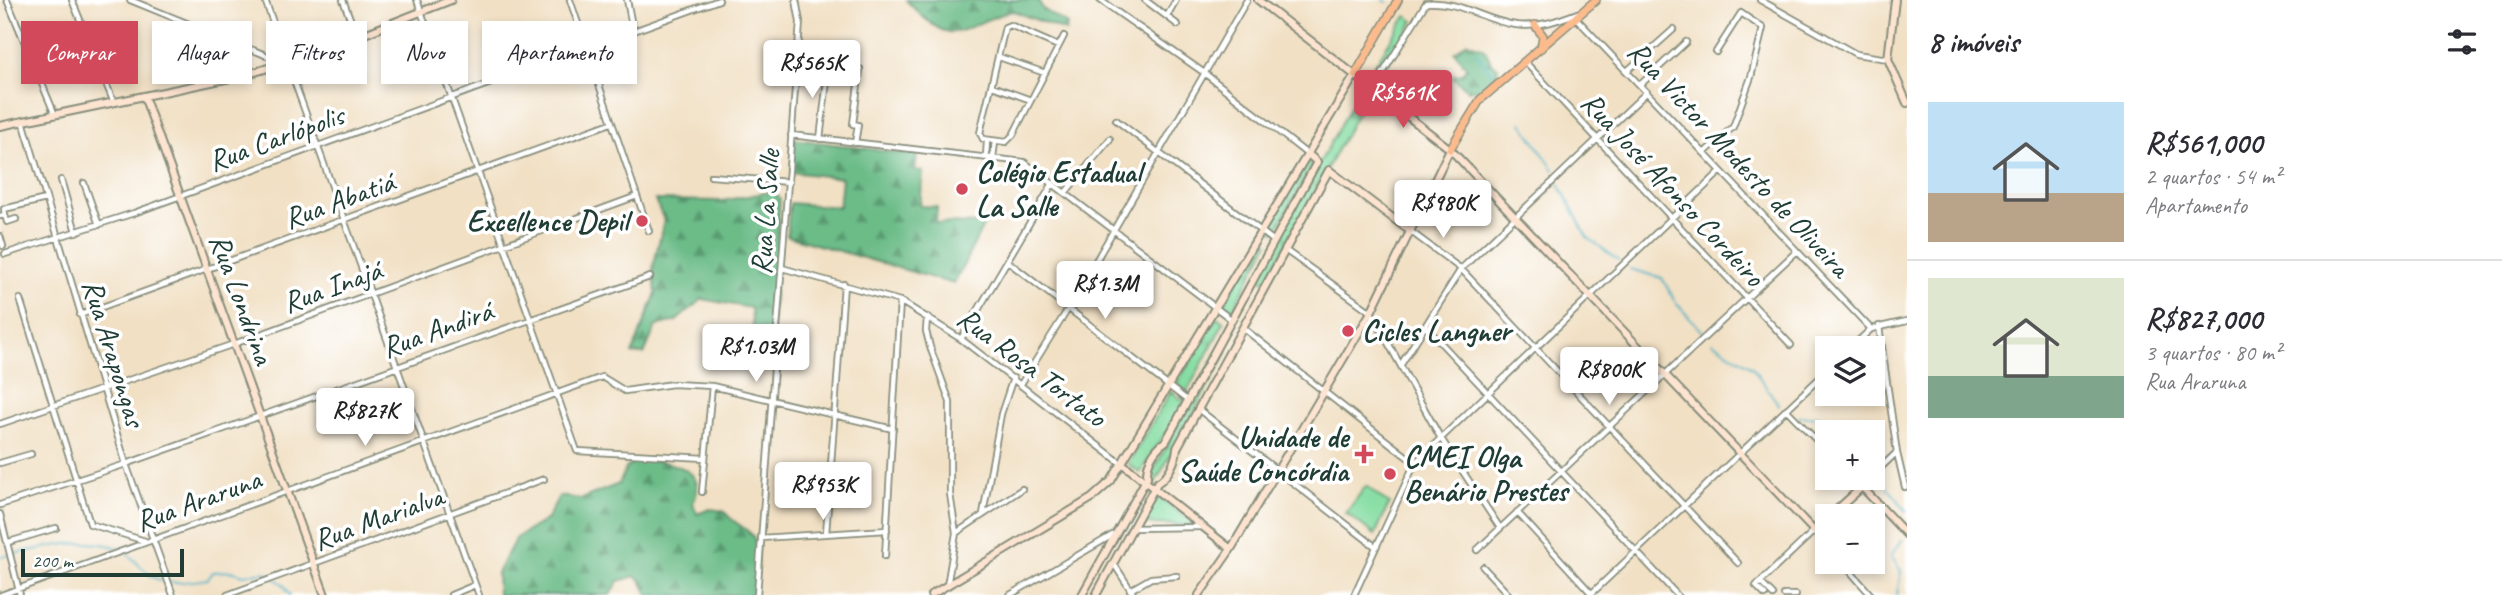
<!DOCTYPE html>
<html lang="pt">
<head>
<meta charset="utf-8">
<style>
	body { margin:0; font-family:Caveat,sans-serif; background:#f7f7f7; color:#2b2b33; height:100vh; display:flex; flex-direction:column; font-size:26px; white-space:nowrap }
	* { box-sizing:border-box; margin:0 }
	p { font-size:23px; color:#7c7c81 }
	.icon { flex:none; width:38px; height:38px; fill:none; stroke:currentColor; stroke-width:2; stroke-linecap:round; stroke-linejoin:round }
	.map { position:relative; flex:1; overflow:hidden }
	.side { display:flex; flex-direction:column; background:#fff; width:595px }
	.side>* { flex:none }
	.hud { position:absolute; left:21px; top:21px; width:665px; height:63px; display:flex; gap:14px }
	.fabs { position:absolute; left:1815px; top:336px; display:grid; gap:14px }
	.fabs a { display:grid; place-items:center; width:70px; height:70px; border-radius:0px; background:#fff; box-shadow:0 4px 10px #0003; font-size:35px }
	.scale { position:absolute; left:21px; bottom:18px; width:163px; box-sizing:border-box; padding-left:7px; border:4px solid #1f3d34; border-top:0; font-size:19px; line-height:24px; white-space:nowrap; color:#1f3d34; -webkit-text-stroke:5px #fff; paint-order:stroke }
	.price { position:absolute; translate:-50% -60px; padding:0 16px; border-radius:7px; background:#fff; color:#222; font-size:23px; line-height:46px; filter:drop-shadow(0 2px 4px #0008) }
	.price::after { content:''; position:absolute; left:50%; top:42px; width:21px; height:16px; margin-left:-10px; background:inherit; clip-path:polygon(0 0,100% 0,50% 100%) }
	.price.current { background:#d1495b; color:#fff }
	ul { padding:0; list-style:none }
	li { display:flex; align-items:center; gap:21px; height:175px; padding:0 21px }
	li+li { border-top:2px solid #e1e1e2 }
	li span { display:grid; place-items:center; flex:none; width:196px; height:140px; border-radius:0px; color:#555 }
	li>.icon { margin-inline-start:auto }
	span .icon { width:84px; height:84px; fill:#fffc; stroke-width:1 }
	li b { font-size:30px }
	h2 { display:flex; justify-content:space-between; align-items:center; height:84px; padding:0 21px; font-size:30px }
	.tag { padding:0 24px; border-radius:0px; background:#fff; box-shadow:0 4px 10px #0003; font-size:24px; line-height:63px }
	.tag.current { background:#d1495b; color:#fff }
	main { display:flex; flex:1; min-height:0 }
	.map>svg:first-child { display:block }
	.grass { fill:url(#grass-tufts); stroke:#528d6b; stroke-width:2 }
	.forest { fill:url(#forest-firs); stroke:#467c5e; stroke-width:2 }
	.park { fill:#85dda2; stroke:#528d6b; stroke-width:2 }
	.lines { fill:none; stroke-linecap:round; stroke-linejoin:round }
	.stream { stroke:#43adc2; stroke-width:2 }
	.street-casing { stroke:#888e7c; stroke-width:8 }
	.secondary-casing { stroke:#888e7c; stroke-width:10 }
	.primary-casing { stroke:#888e7c; stroke-width:10 }
	.street { stroke:#fff; stroke-width:4.5 }
	.secondary { stroke:#fde4d1; stroke-width:6 }
	.primary { stroke:#fbbb8d; stroke-width:7 }
	.poi-dot { fill:#d1495b; stroke:#fff; stroke-width:2.5 }
	.labels { text-anchor:middle; stroke-width:7; stroke-linejoin:round; paint-order:stroke }
	.street-label { font-size:30px; fill:#1f3d34; stroke:#fff }
	.poi-label { font-size:30px; font-weight:bold; fill:#1f3d34; stroke:#fff; text-anchor:start }
</style>
</head>
<body>
<main>
<div class="map">
<svg width="1907" height="595" viewBox="0 0 1907 595">
	<defs>
		<pattern id="grass-tufts" width="24" height="20" patternUnits="userSpaceOnUse" patternTransform="scale(1.75)"><rect width="24" height="20" fill="#85dda2"/><path d="M3 7l-1-3M5 7V3M7 7l1-3M15 17l-1-3M17 17v-4M19 17l1-3" fill="none" stroke="#6cb485"/></pattern>
		<pattern id="forest-firs" width="22" height="20" patternUnits="userSpaceOnUse" patternTransform="scale(1.75)"><rect width="22" height="20" fill="#6cbc88"/><path d="M5 1l3.5 6h-7zM16 11l3.5 6h-7z" fill="#589a70"/></pattern>
	</defs>
	<rect width="100%" height="100%" fill="#fff"/>
	<filter id="ink" filterUnits="userSpaceOnUse"><feTurbulence type="fractalNoise" baseFrequency=".0143" numOctaves="2"/><feDisplacementMap in="SourceGraphic" scale="14" xChannelSelector="R" yChannelSelector="G"/><feConvolveMatrix kernelMatrix="1 2 1 2 8 2 1 2 1" color-interpolation-filters="sRGB"/></filter>
	<filter id="wash" filterUnits="userSpaceOnUse"><feTurbulence type="fractalNoise" baseFrequency=".00686" numOctaves="4" result="noise"/><feDisplacementMap in="SourceGraphic" scale="28" xChannelSelector="R" yChannelSelector="G"/><feGaussianBlur stdDeviation="1.57" result="paint"/><feColorMatrix in="noise" values="0 0 0 0 0 0 0 0 0 0 0 0 0 0 0 0 0 1.4 0 .05"/><feComposite in="paint" operator="in"/></filter>
	<g filter="url(#wash)">
		<rect width="100%" height="100%" fill="#f1e0c4"/>
		<path class="grass" d="M1406 16 1414 21 1373 86 1365 80Z
			M1359 91 1366 97 1265 282 1258 275Z
			M1307 162 1312 165 1275 232 1267 228Z
			M1263 239 1268 243 1233 310 1224 303Z
			M1217 317 1224 322 1187 392 1176 384Z
			M1220 347 1222 351 1227 352 1150 492 1144 488Z"/>
		<path class="forest" d="M906 0H1038L1043 9 1067 24 1066 31 1013 11C955 25 958 56 906 0Z
			M1467 42 1484 48 1492 64 1498 67 1496 77 1483 90H1468L1453 77 1455 74 1461 75 1467 68 1455 52Z
			M794 139 917 155 915 170 923 172 920 206 937 207 936 223 984 224 954 284 787 236 790 203 839 207 842 178 792 172Z
			M774 191 780 199 771 344 754 346 751 308 702 299 676 321 656 326 644 354H632L656 293 653 268 664 220 655 200 722 201Z
			M636 460C660 460 712 465 693 503L697 514 710 509 724 511C732 522 740 524 750 533 764 545 755 578 754 595H648L641 580 635 576 619 581 610 595H498L497 573 516 538 547 519 559 496 581 499 619 484 626 468Z"/>
		<path class="park" d="M1171 391 1185 402 1140 473 1128 464Z
			M1366 486 1389 504 1375 535 1346 513Z
			M1157 496 1197 525 1141 524Z"/>
		<g class="lines">
			<path class="stream" d="M1384 0 1387 2
				M1476 52 1493 75
				M1522 123 1554 170
				M1559 184 1587 237 1618 260
				M1630 269 1662 278 1676 303 1703 332
				M1712 342 1752 367 1779 405
				M1799 417C1819 415 1832 416 1846 432
				M1872 468 1907 511
				M0 557C37 550 75 537 112 546 132 551 138 569 155 578 169 586 193 581 208 579L213 572 231 571 244 575 265 572 283 584 290 595
				M1897 595 1901 571 1891 556 1902 540"/>
		</g>
	</g>
	<g filter="url(#ink)">
		<g class="lines">
			<defs>
				<path id="street" d="M7 0 55 115
					M72 0 114 103
					M130 0 285 63
					M265 0 479 595
					M343 0 357 37
					M417 0 577 451 705 458
					M570 0 649 231
					M627 0 633 31
					M1100 0 1203 72 1307 154
					M1145 0 1178 25
					M1760 0 1856 54 1888 59
					M1167 16 1176 0
					M1576 18 1871 329
					M1058 46 1010 25 1005 27 980 133 983 139 1006 142 1013 135 1064 36
					M999 57 1045 73
					M1525 62 1791 345
					M1627 71 1674 29
					M1640 85 1686 42
					M992 86 1031 100
					M1373 89 1426 3C1460 0 1484 21 1516 25 1538 28 1559 20 1580 12
					M1116 120 1274 241
					M23 121 126 464 173 595
					M791 135 1024 162 1232 320
					M820 139 829 64
					M855 143 858 125 853 124 860 69
					M1704 153 1733 127 1751 77 1763 28 1741 13 1716 52
					M986 157 987 141
					M993 158 995 142
					M711 176 789 182
					M61 180 76 232
					M84 183 99 225
					M1065 193 1110 139
					M5 215 7 222 16 219
					M0 216 5 215 4 209 46 199
					M1410 231 1461 269 1738 563
					M0 236 3 246
					M1285 250 1371 312 1440 437 1500 528
					M5 254 134 213 719 0
					M1007 261 1188 401
					M782 268 900 301 961 339 1122 464
					M20 299 90 524 145 541
					M80 315 611 123
					M927 317 926 331 930 347 950 402V494L956 533 947 586
					M1425 326 1677 595
					M1879 326 1897 453 1905 487
					M1243 328 1415 463
					M961 339 1053 183
					M1851 348 1871 329 1907 321
					M1402 363 1461 269 1647 92
					M1021 384 1068 309 1247 0
					M1198 409 1376 547
					M1786 409 1827 451
					M0 424 234 344 637 196
					M0 463 31 454
					M1872 476 1896 453
					M1853 478 1862 487 1871 478
					M702 492 712 386
					M0 505 126 464 650 277
					M1517 512 1592 594
					M0 514 20 595
					M983 514 1001 414 1013 378
					M1133 528 1202 527
					M956 533 1022 489
					M826 534 844 284
					M761 538 887 530
					M9 542 56 528
					M1477 550 1797 251
					M885 556 900 301
					M1842 562 1871 595
					M1114 564 1134 595
					M1483 567 1509 595
					M1760 582 1773 595
					M1130 590 1151 578 1177 576
					M1 595 602 377 625 391 673 384 712 386 893 429
					M227 595 544 479
					M451 595 475 585
					M757 595 800 22 796 0
					M1010 595 1116 533
					M1354 595 1415 463 1721 171
					M1590 595 1827 371
					M1765 595 1756 586 1814 531 1827 545
					M1784 595H1796"/>
				<path id="secondary" d="M1258 0 1450 149 1814 531 1827 519
					M1895 0 1888 59 1907 103
					M144 96 325 595
					M0 126 245 75 311 55 451 0
					M1123 464 1231 549
					M1830 516 1862 487 1907 535
					M931 595 1092 498 1111 481 1355 75
					M1082 595 1147 478C1146 463 1154 449 1166 441L1317 162 1308 154
					M1096 595 1157 483C1168 477 1176 461 1177 448L1329 170 1410 231
					M1199 595 1231 549 1371 312 1450 149"/>
				<path id="primary" d="M1535 25 1543 36 1541 48
					M1355 75 1398 0
					M1450 149 1480 100 1596 0"/>
			</defs>
			<use href="#street" class="street-casing"/>
			<use href="#secondary" class="secondary-casing"/>
			<use href="#primary" class="primary-casing"/>
			<use href="#street" class="street"/>
			<use href="#secondary" class="secondary"/>
			<use href="#primary" class="primary"/>
		</g>
	</g>
	<g class="poi-dot">
		<circle cx="962" cy="189" r="7"/>
		<circle cx="642" cy="221" r="7"/>
		<circle cx="1348" cy="331" r="7"/>
		<path d="M1360.5 443.5h7v7h7v7h-7v7h-7v-7h-7v-7h7z"/>
		<circle cx="1390" cy="474" r="7"/>
	</g>
	<g class="labels">
		<g class="street-label">
			<text transform="translate(276 138) rotate(-20)" y="10">Rua Carlópolis</text>
			<text transform="translate(1739 159) rotate(47)" y="10">Rua Victor Modesto de Oliveira</text>
			<text transform="translate(1673 189) rotate(47)" y="10">Rua José Afonso Cordeiro</text>
			<text transform="translate(339 200) rotate(-20)" y="10">Rua Abatiá</text>
			<text transform="translate(765 212) rotate(-86)" y="10">Rua La Salle</text>
			<text transform="translate(332 286) rotate(-20)" y="10">Rua Inajá</text>
			<text transform="translate(242 299) rotate(70)" y="10">Rua Londrina</text>
			<text transform="translate(437 329) rotate(-20)" y="10">Rua Andirá</text>
			<text transform="translate(114 353) rotate(73)" y="10">Rua Arapongas</text>
			<text transform="translate(1032 367) rotate(37)" y="10">Rua Rosa Tortato</text>
			<text transform="translate(198 500) rotate(-20)" y="10">Rua Araruna</text>
			<text transform="translate(378 518) rotate(-20)" y="10">Rua Marialva</text>
		</g>
		<g class="poi-label">
			<text x="976" y="182">Colégio Estadual<tspan x="976" dy="34">La Salle</tspan></text>
			<text x="628" y="231" text-anchor="end">Excellence Depil</text>
			<text x="1362" y="341">Cicles Langner</text>
			<text x="1348" y="447" text-anchor="end">Unidade de<tspan x="1348" dy="34">Saúde Concórdia</tspan></text>
			<text x="1404" y="467">CMEI Olga<tspan x="1404" dy="34">Benário Prestes</tspan></text>
		</g>
	</g>
</svg>
<div class="fabs">
<a><svg class="icon" aria-label="layers" viewBox="0 0 24 24"><path d="M12 4l9 5-9 5-9-5zM3 14l9 5 9-5"/></svg></a>
<a>+</a>
<a>−</a>
</div>
<div class="scale">200 m</div>
<b class="price" style="left:812px;top:100px">R$565K</b>
<b class="price current" style="left:1403px;top:130px">R$561K</b>
<b class="price" style="left:1443px;top:240px">R$980K</b>
<b class="price" style="left:1105px;top:321px">R$1.3M</b>
<b class="price" style="left:756px;top:384px">R$1.03M</b>
<b class="price" style="left:1609px;top:407px">R$800K</b>
<b class="price" style="left:365px;top:448px">R$827K</b>
<b class="price" style="left:823px;top:522px">R$953K</b>
<div class="hud">
<a class="tag current">Comprar</a>
<a class="tag">Alugar</a>
<a class="tag">Filtros</a>
<a class="tag">Novo</a>
<a class="tag">Apartamento</a>
</div>
</div>
<section class="side">
<h2>8 imóveis<svg class="icon" aria-label="filters" viewBox="0 0 24 24"><path d="M4 7h16M4 17h16"/><circle cx="9" cy="7" r="2"/><circle cx="15" cy="17" r="2"/></svg></h2>
<ul>
<li><span style="background:linear-gradient(#bfe0f5 65%,#b9a48a 0)"><svg class="icon" aria-label="home" viewBox="0 0 24 24"><path d="M3 11l9-7 9 7M6 9v11h12V9"/></svg></span><div><b>R$561,000</b><p>2 quartos · 54 m²</p><p>Apartamento</p></div></li>
<li><span style="background:linear-gradient(#dfe7d0 70%,#7fa58c 0)"><svg class="icon" aria-label="home" viewBox="0 0 24 24"><path d="M3 11l9-7 9 7M6 9v11h12V9"/></svg></span><div><b>R$827,000</b><p>3 quartos · 80 m²</p><p>Rua Araruna</p></div></li>
</ul>
</section>
</main>
</body>
</html>
